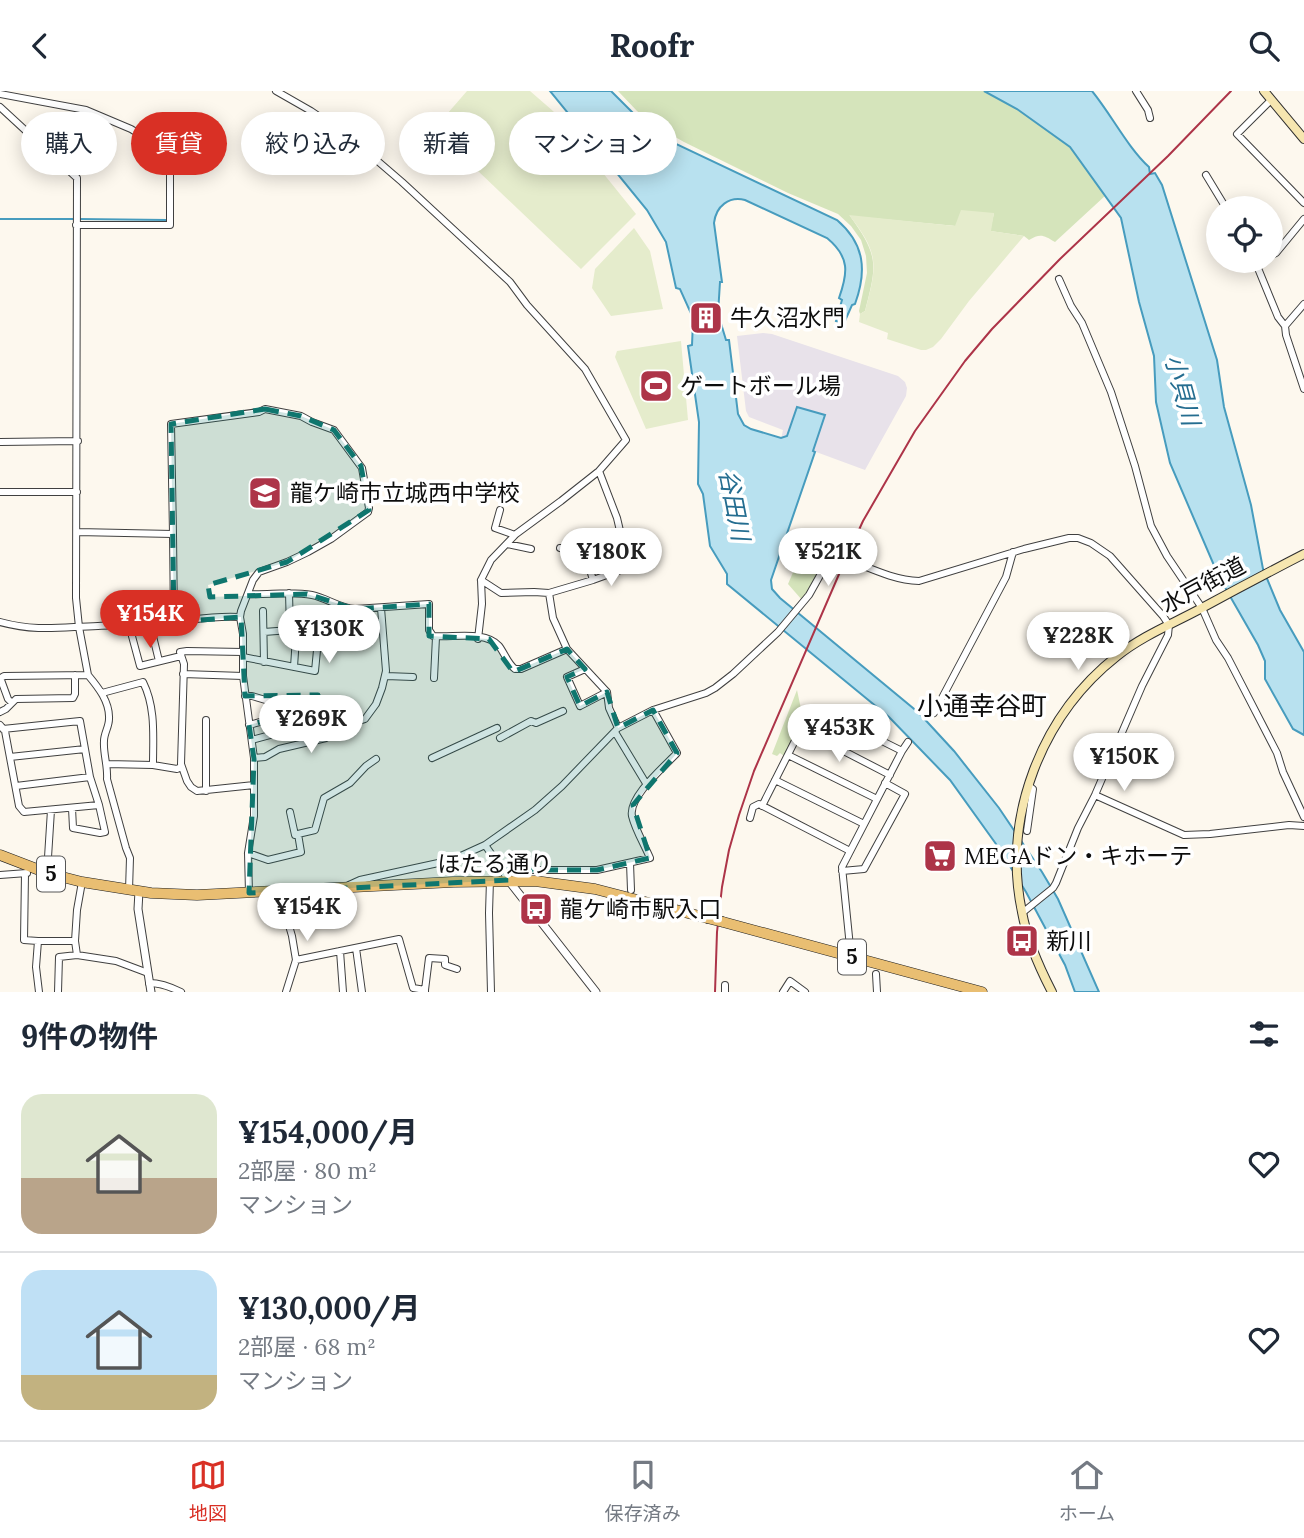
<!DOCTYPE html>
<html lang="ja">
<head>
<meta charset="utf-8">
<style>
	body { margin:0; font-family:Lora,"Noto Sans JP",serif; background:#f2f2f3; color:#1f2937; height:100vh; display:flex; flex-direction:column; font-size:26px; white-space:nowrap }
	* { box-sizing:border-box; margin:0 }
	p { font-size:23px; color:#747a83 }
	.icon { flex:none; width:38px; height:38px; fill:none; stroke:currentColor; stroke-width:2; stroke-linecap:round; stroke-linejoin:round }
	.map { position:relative; height:901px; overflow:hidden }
	.drawer { display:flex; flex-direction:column; background:#fff; flex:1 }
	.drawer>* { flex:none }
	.banner { position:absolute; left:21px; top:21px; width:700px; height:63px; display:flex; gap:14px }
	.buttons { position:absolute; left:1206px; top:105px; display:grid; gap:14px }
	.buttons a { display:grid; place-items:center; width:77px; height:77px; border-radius:50%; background:#fff; box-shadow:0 4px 18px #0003; font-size:35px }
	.price { position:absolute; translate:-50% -60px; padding:0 16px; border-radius:24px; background:#fff; color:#222; font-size:23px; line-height:46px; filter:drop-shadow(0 2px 4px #0008) }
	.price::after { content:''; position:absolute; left:50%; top:42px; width:21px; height:16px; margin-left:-10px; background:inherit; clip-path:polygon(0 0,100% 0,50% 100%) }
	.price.selected { background:#d93025; color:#fff }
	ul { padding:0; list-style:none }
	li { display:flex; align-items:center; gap:21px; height:175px; padding:0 21px }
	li+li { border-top:2px solid #e0e1e3 }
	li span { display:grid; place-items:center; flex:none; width:196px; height:140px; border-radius:21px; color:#555 }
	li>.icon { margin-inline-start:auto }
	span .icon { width:84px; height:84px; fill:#fffc; stroke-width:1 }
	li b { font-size:30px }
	h2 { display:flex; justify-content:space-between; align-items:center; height:84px; padding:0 21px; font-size:30px }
	.pill { padding:0 24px; border-radius:32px; background:#fff; box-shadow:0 4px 18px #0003; font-size:24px; line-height:63px }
	.pill.selected { background:#d93025; color:#fff }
	header { display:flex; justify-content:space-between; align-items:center; height:91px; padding:0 21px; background:#fff; font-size:32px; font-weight:700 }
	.tabs { display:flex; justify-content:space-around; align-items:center; height:98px; border-top:2px solid #e0e1e3; background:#fff; font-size:19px; color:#747a83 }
	.tabs a { display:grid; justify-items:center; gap:4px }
	.tabs .selected { color:#d93025 }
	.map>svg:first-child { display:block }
	.industrial { fill:#e8e2ea }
	.green { fill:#d5e4bb }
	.pitch { fill:#e5eccc }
	.water { fill:#b8e1ef; stroke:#479cbe; stroke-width:2 }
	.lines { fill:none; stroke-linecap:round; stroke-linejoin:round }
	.stream { stroke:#479cbe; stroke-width:2 }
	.minor-casing { stroke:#404040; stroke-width:8 }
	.tertiary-casing { stroke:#404040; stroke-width:9 }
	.secondary-casing { stroke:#2f2f2f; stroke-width:10 }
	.primary-casing { stroke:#1e1e1e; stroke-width:11 }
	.minor { stroke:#fff; stroke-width:6 }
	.tertiary { stroke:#fff; stroke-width:7 }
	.secondary { stroke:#f6e6b0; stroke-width:8 }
	.primary { stroke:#e9be72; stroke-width:10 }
	.rail { stroke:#ad3448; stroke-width:2 }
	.primary-bridge-casing { stroke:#1e1e1e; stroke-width:11; stroke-linecap:butt }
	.primary-bridge { stroke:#e9be72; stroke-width:10 }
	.marked { fill:#0f766e; fill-opacity:0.2; stroke:#0f766e; stroke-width:5; stroke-dasharray:14 9; stroke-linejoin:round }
	.labels { text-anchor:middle; stroke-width:7; stroke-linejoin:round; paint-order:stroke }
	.shield { fill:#fff; stroke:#565656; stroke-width:2 }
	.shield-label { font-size:21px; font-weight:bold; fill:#0d0d0d }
	.poi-label { font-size:23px; fill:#0d0d0d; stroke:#fff; text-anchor:start }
	.street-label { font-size:23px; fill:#0d0d0d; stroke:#fff }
	.water-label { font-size:24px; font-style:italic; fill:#246d90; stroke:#fff }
	.quarter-label { font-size:26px; fill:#0d0d0d; stroke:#fff }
</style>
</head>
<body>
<header><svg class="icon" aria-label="back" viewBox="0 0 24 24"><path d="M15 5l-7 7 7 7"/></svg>Roofr<svg class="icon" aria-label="search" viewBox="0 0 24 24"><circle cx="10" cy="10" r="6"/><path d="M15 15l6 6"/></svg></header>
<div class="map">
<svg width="1304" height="901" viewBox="0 0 1304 901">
	<rect width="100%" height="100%" fill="#fdf8ee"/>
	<path class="industrial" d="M763 242 772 243 898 285 905 291 907 297 906 305 865 379 781 348 783 339 749 326 746 320 737 245Z"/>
	<path class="green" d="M618 0H984L1017 18 1070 56 1106 104 1055 151C1044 144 1040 142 1029 149L1024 145 990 140 994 122 956 135 850 125C879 165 877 174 865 220L860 223 859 220 867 182 866 165 861 149 851 135 838 123 788 102 684 51 659 37 637 20Z
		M830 442 829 462 802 509 788 493 797 472 807 467Z
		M797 599 801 618 809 617 784 665 780 662 777 665 772 663Z"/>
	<path class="pitch" d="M467 0H530L553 20 636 123 581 178 434 38Z
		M961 119 994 122 991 140 1024 145 969 210 941 248 933 256 926 259H921L887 248 888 242 859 231 860 223 865 220C877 175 880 163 849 124L955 135Z
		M634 137 650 160 663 218 611 225 592 197 595 178Z
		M681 250 688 329 646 338 615 266 617 260Z"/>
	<path class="water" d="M550 0H611L635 24 676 53 837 129C865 153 867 180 855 213L852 214 844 232 836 230 842 209 839 207C848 182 850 166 827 147L745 109C729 105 716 115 714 132L722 191H720L718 223 693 227 680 198 676 197 666 151 647 119Z
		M984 0H1092C1111 23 1128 57 1149 76L1150 83 1155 82 1162 94 1217 269 1224 316 1251 414 1263 478 1280 519 1304 561V644L1293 638 1265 588V570L1258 554 1219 486 1170 372 1156 311 1154 265 1139 211 1121 127 1070 56 1017 18Z
		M719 226 726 249H729L738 323 744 334 751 338 781 347 787 345 797 316 825 324 813 360 815 361 771 489 772 498 780 507 919 622 954 660 999 717 1042 781 1058 808 1099 901H1075L1065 874 1026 801 996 753 950 689 889 626 727 493V483L710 455 703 403 698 393 699 331 688 255 692 254 693 230Z"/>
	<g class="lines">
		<path class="stream" d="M0 128H73
			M78 128 167 129"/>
		<defs>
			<path id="minor" d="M276 0 311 20 352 48 402 91 510 191 527 214 585 278 626 349 599 380 561 410 516 443 491 469 481 489 482 513 478 548
				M1136 0 1148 19 1150 27
				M0 3 86 19 131 38 167 60 170 65V134H76
				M1271 9 1237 43 1304 112
				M0 16 77 87 76 507 79 536 88 584
				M1206 84 1226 117
				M1270 165 1276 162 1304 128
				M1255 170 1278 226 1285 235 1286 244 1304 298
				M1059 188 1071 215 1082 232 1111 301 1135 375 1151 435 1167 465 1202 517 1216 549 1228 567 1277 662 1283 681 1304 726
				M1285 235 1304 213
				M0 351 78 350
				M0 401H77
				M500 419 495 437 515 444
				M77 441 173 443 174 531
				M173 443 171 333 259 321 265 318 301 325 312 331 334 339 362 377 369 417 368 421 331 448 308 461 287 471 259 481 253 489 241 520 240 526 243 543V585L254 667V725L248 762 249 802
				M507 453 531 458
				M560 457 585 462 593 489
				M481 489 501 502 534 501 549 502 593 489 626 477 628 474 617 427 599 380
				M549 502 553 527 567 558 607 601 609 617 618 637
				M248 503C269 504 291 500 312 504 327 507 339 517 355 518L429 513V539L433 545C453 547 485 539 499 555 505 563 508 573 515 578H521L567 558
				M263 520 264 571
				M0 531C37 541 61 536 98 535 121 534 145 534 169 531 192 529 216 524 240 526
				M150 533 159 570
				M129 534 140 575 181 565
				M264 541 290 539 289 502
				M243 561 187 560 180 561 184 573 181 673 187 690 191 696 197 700 254 694
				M243 566 315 580 318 549 296 546 294 576
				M585 578 567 586 580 615 607 601
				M183 583 243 585
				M386 585 413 586
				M434 587 436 546
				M102 602 143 591C156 617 153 646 153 674
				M245 605H252L313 623 315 627 316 632
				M12 612 8 608 1 589V587L4 585 88 584C98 596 110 611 109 628 109 636 104 642 104 650 103 662 108 675 107 688L126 757 130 767 129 799
				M0 621 6 618 16 608 73 607 75 603V584
				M934 622 1006 486 1013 461
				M0 634 5 640 19 715 24 721 99 714
				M249 634 299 620
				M3 638 80 630 90 686 99 714 105 741 100 742 73 737 72 717
				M801 638 890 684
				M615 641 647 694
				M500 647 531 630 536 632 563 620
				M252 649 318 631 347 634 365 628 376 613 382 597 386 580 381 517
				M788 664 877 708
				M10 666 85 658
				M254 667 265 666 279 658 326 647 328 643 324 631
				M432 667 497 637
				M107 673 153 674 177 678 181 676
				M775 689 864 733
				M16 695 90 686
				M206 700V629
				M1095 704 1184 744 1210 743 1289 734 1304 735
				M762 715 810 620 816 617 902 660
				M290 721 295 744 298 743
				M750 727 753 716 759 713 850 760
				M1027 740 1033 698 1028 694
				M485 754 508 787
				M248 762 268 769 301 761 298 743 315 739 324 707 350 692 366 675 376 668
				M630 772 631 799
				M842 780 864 778 905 703 885 692
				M47 782 51 719
				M25 783 24 849 38 850
				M0 784 27 782
				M505 784 513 779H597L650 767C645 755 635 738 632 725 628 706 665 675 677 662L653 619
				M490 789 489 822 491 901
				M349 794 360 789 452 769 485 754 535 719 562 695 618 637 653 619 706 602 715 597 733 583 778 541 809 504 832 463C861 472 889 489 919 490L1024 458 1069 447H1078L1091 452 1110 465 1163 525 1169 534 1168 544 1142 595 1095 704 1078 737 1056 792 1053 797 1022 822
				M285 799V821L292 845 296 869 286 901
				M75 850 77 819 82 791
				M356 857 362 901
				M340 860 343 901
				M77 864 116 870 148 882
				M851 866 842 776 902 660 908 651
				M296 869 399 848 413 897 425 899V901
				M876 883 877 901
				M149 892C161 892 171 896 181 901
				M425 899 429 867 445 868V874L457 878
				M39 901 36 876 38 850H75L77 864 59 866 58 901
				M725 901V894
				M783 901 790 890 805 901"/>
			<path id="tertiary" d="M509 790 596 901
				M139 800 138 818 151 901"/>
			<path id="secondary" d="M1264 0 1304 48
				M1052 901C1039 876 1027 849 1022 821 1002 726 1041 625 1117 565 1142 545 1172 533 1200 518 1235 499 1269 481 1304 463"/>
			<path id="primary" d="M0 764 47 782 82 791 151 802 197 804 453 791 535 790 595 798 707 827
				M723 831 982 901"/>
		</defs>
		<use href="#minor" class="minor-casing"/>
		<use href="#tertiary" class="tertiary-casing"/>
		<use href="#secondary" class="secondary-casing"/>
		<use href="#primary" class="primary-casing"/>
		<use href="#minor" class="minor"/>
		<use href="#tertiary" class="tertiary"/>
		<use href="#secondary" class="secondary"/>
		<use href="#primary" class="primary"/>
		<path class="rail" d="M715 901 717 841 722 796 729 759 739 724 754 680 846 467 863 430 915 340 965 270 992 238 1060 168 1168 65 1231 0"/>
		<defs>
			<path id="primary-bridge" d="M707 827 723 831"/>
		</defs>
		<use href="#primary-bridge" class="primary-bridge-casing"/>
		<use href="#primary-bridge" class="primary-bridge"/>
	</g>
	<path class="marked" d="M265 318 301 325 334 339 361 375 369 419 287 471 208 494 210 506 307 503 355 518 429 513V545L489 548 513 581 567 558 585 578 567 586 580 615 607 601 618 637 653 619 677 662 633 714 650 767 597 779H502L509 789 249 802 254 668 249 634 319 615 318 604 245 605 241 526 174 531 171 333Z"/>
	<defs>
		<symbol id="building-square" viewBox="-11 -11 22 22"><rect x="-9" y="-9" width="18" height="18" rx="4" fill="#ad3448" stroke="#fff"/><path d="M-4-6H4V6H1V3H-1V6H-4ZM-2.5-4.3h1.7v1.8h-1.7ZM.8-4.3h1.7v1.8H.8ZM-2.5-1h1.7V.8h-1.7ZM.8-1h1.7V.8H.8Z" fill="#fff"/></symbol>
		<symbol id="stadium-square" viewBox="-11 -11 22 22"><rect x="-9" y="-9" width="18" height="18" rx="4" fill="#ad3448" stroke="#fff"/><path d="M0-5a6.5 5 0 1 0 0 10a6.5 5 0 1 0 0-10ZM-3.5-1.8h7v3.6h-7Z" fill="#fff"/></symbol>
		<symbol id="school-square" viewBox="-11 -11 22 22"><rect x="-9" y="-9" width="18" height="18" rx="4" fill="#ad3448" stroke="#fff"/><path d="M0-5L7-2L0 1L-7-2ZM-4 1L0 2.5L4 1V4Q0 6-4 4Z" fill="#fff"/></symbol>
		<symbol id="supermarket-square" viewBox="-11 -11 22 22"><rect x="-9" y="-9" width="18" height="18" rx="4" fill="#ad3448" stroke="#fff"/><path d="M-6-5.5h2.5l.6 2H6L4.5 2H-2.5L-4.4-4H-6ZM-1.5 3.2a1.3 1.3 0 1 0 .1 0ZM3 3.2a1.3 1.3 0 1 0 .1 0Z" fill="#fff"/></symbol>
		<symbol id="bus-square" viewBox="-11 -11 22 22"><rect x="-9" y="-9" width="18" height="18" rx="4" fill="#ad3448" stroke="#fff"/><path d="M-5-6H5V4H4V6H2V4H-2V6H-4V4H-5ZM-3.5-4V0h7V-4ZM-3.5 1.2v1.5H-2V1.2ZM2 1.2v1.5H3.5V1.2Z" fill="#fff"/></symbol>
	</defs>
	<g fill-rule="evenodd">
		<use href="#building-square" x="687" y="208" width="38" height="38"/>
		<use href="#stadium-square" x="637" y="276" width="38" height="38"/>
		<use href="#school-square" x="246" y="383" width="38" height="38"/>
		<use href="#supermarket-square" x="921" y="746" width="38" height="38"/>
		<use href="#bus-square" x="517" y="799" width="38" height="38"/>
		<use href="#bus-square" x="1003" y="831" width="38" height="38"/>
	</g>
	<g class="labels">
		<g class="shield">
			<rect x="37" y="765.5" width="28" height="35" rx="5"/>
			<rect x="838" y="848.5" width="28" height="35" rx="5"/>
		</g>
		<g class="shield-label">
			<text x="51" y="790">5</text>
			<text x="852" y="873">5</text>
		</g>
		<g class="poi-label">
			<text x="730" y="235">牛久沼水門</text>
			<text x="680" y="303">ゲートボール場</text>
			<text x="290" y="410">龍ケ崎市立城西中学校</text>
			<text x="964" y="773">MEGAドン・キホーテ</text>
			<text x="560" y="826">龍ケ崎市駅入口</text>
			<text x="1046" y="858">新川</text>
		</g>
		<g class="street-label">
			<text transform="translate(1203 494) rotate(-28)" y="8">水戸街道</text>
			<text x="495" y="781">ほたる通り</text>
		</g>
		<g class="water-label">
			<text transform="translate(1182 299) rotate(75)" y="8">小貝川</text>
			<text transform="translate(734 414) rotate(79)" y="8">谷田川</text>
		</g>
		<g class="quarter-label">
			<text x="982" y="624">小通幸谷町</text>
		</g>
	</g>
</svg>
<div class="buttons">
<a><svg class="icon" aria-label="locate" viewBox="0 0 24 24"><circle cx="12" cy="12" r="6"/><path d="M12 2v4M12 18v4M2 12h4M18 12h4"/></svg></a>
</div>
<b class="price" style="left:611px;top:497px">¥180K</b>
<b class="price" style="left:828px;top:497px">¥521K</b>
<b class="price selected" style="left:150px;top:559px">¥154K</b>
<b class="price" style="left:329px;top:574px">¥130K</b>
<b class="price" style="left:1078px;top:581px">¥228K</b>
<b class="price" style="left:311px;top:664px">¥269K</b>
<b class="price" style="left:839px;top:673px">¥453K</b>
<b class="price" style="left:1124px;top:702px">¥150K</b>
<b class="price" style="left:307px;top:852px">¥154K</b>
<div class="banner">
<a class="pill">購入</a>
<a class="pill selected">賃貸</a>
<a class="pill">絞り込み</a>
<a class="pill">新着</a>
<a class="pill">マンション</a>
</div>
</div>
<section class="drawer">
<h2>9件の物件<svg class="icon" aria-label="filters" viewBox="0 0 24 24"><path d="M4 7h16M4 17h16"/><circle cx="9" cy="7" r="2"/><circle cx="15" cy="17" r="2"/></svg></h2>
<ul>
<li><span style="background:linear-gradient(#dfe7d0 60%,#b9a48a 0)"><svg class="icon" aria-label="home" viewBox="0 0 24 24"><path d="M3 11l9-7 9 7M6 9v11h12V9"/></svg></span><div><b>¥154,000/月</b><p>2部屋 · 80 m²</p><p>マンション</p></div><svg class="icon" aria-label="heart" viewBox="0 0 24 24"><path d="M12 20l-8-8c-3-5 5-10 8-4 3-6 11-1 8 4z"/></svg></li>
<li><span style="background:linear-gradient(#bfe0f5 75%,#c2b280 0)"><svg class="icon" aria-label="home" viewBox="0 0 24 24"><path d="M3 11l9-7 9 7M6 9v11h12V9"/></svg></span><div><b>¥130,000/月</b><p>2部屋 · 68 m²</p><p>マンション</p></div><svg class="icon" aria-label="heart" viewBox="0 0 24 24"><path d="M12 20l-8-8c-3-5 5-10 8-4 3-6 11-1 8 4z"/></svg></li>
</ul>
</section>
<nav class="tabs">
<a class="selected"><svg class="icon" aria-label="map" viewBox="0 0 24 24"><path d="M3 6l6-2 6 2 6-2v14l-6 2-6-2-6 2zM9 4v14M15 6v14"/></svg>地図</a>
<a><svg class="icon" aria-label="saved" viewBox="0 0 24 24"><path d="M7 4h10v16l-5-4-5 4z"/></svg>保存済み</a>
<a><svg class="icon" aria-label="home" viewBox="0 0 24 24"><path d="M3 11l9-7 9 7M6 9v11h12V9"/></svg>ホーム</a>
</nav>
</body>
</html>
